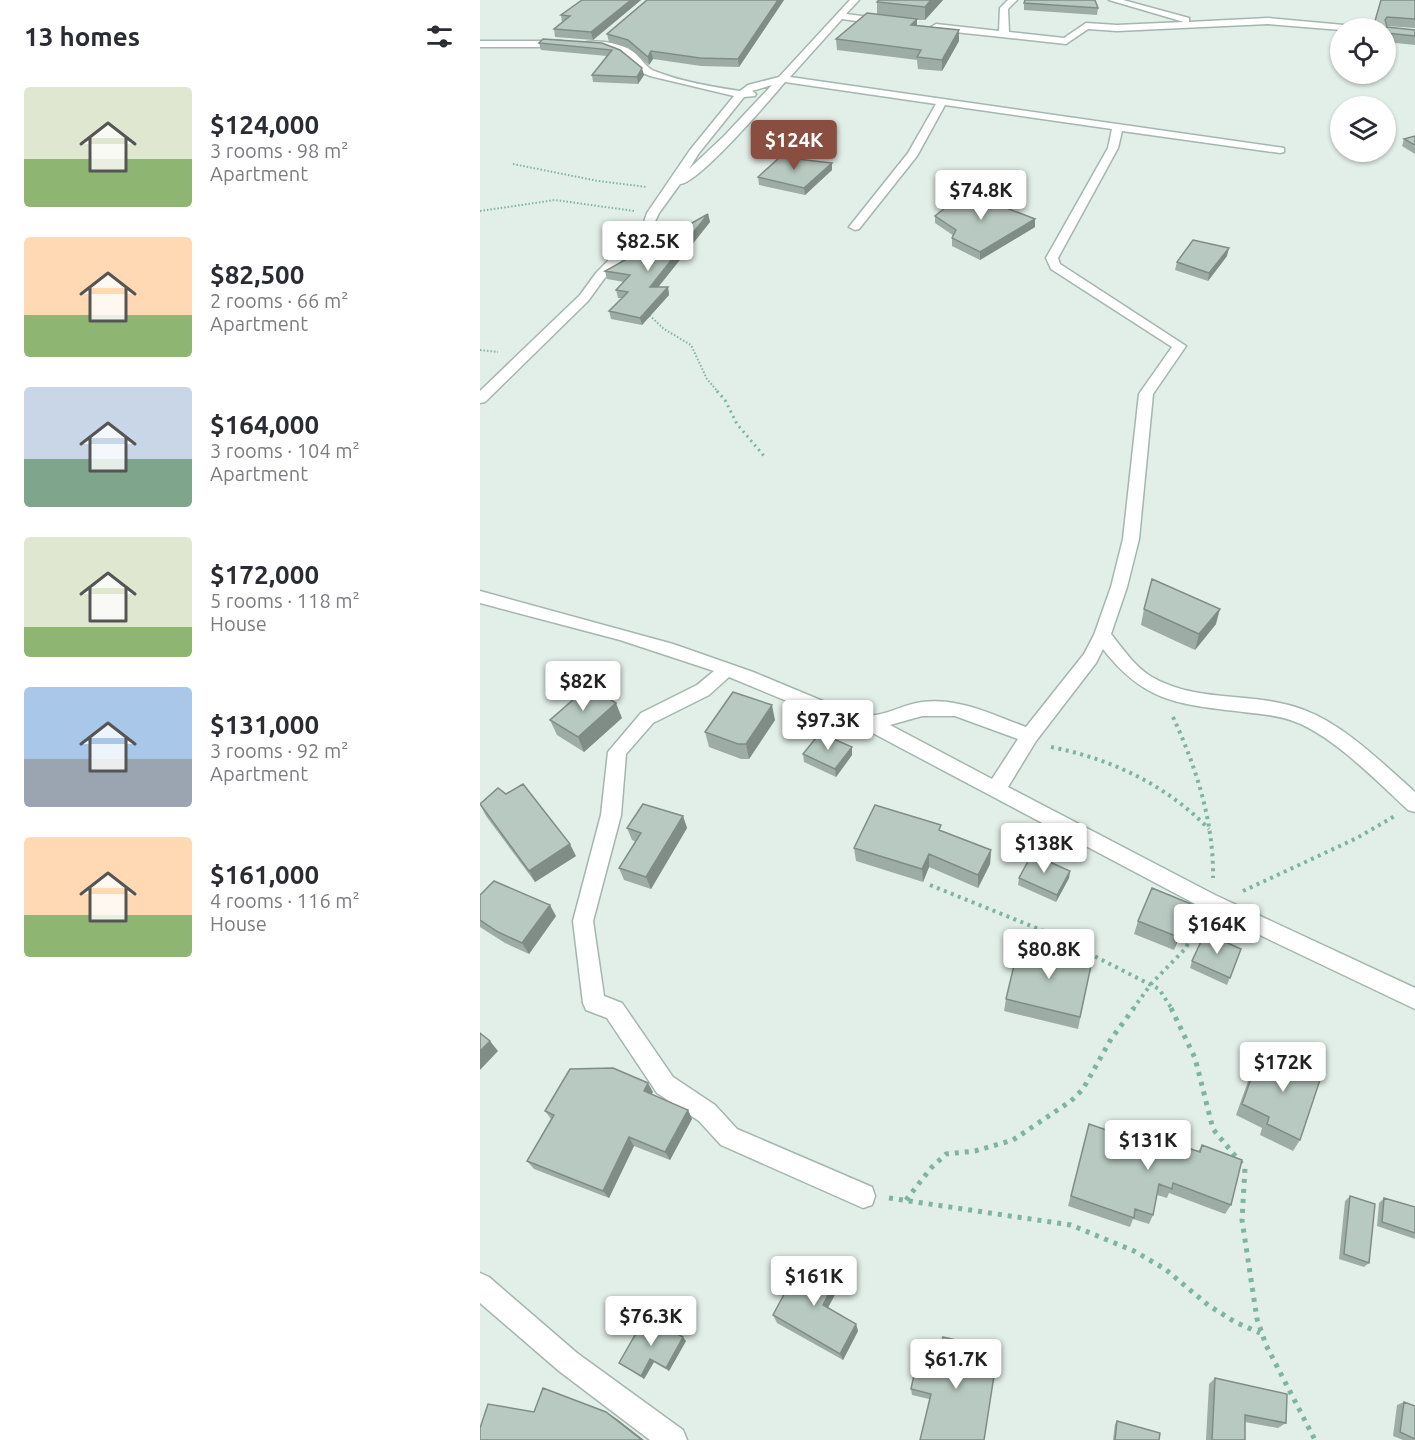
<!DOCTYPE html>
<html lang="en">
<head>
<meta charset="utf-8">
<style>
	body { margin:0; font-family:Ubuntu,sans-serif; background:#f7f7f7; color:#2b2b33; height:100vh; display:flex; flex-direction:column; font-size:22px; white-space:nowrap }
	* { box-sizing:border-box; margin:0 }
	p { font-size:20px; color:#7c7c81 }
	.icon { flex:none; width:33px; height:33px; fill:none; stroke:currentColor; stroke-width:2; stroke-linecap:round; stroke-linejoin:round }
	.map { position:relative; flex:1; overflow:hidden }
	.side { display:flex; flex-direction:column; background:#fff; width:480px }
	.side>* { flex:none }
	.fabs { position:absolute; left:850px; top:18px; display:grid; gap:12px }
	.fabs a { display:grid; place-items:center; width:66px; height:66px; border-radius:50%; background:#fff; box-shadow:0 2px 4px #0004; font-size:30px }
	.price { position:absolute; translate:-50% -51px; padding:0 14px; border-radius:6px; background:#fff; color:#222; font-size:20px; line-height:39px; filter:drop-shadow(0 2px 3px #0008) }
	.price::after { content:''; position:absolute; left:50%; top:36px; width:18px; height:14px; margin-left:-9px; background:inherit; clip-path:polygon(0 0,100% 0,50% 100%) }
	.price.current { background:#8a4e40; color:#fff }
	ul { padding:0; list-style:none }
	li { display:flex; align-items:center; gap:18px; height:150px; padding:0 24px }
	li span { display:grid; place-items:center; flex:none; width:168px; height:120px; border-radius:6px; color:#555 }
	li>.icon { margin-inline-start:auto }
	span .icon { width:72px; height:72px; fill:#fffc; stroke-width:1 }
	li b { font-size:26px }
	h2 { display:flex; justify-content:space-between; align-items:center; height:72px; padding:0 24px; font-size:26px }
	main { display:flex; flex:1; min-height:0 }
	.map>svg:first-child { display:block }
	.lines { fill:none; stroke-linecap:round; stroke-linejoin:round }
	.minor-casing { stroke:#a4b6af; stroke-width:3 }
	.path-far3 { stroke:#7fb4a3; stroke-width:2; stroke-dasharray:1.5 2; stroke-linecap:butt }
	.path-far2 { stroke:#7fb4a3; stroke-width:3; stroke-dasharray:2 4; stroke-linecap:butt }
	.path-far1 { stroke:#7fb4a3; stroke-width:4; stroke-dasharray:3 4.5; stroke-linecap:butt }
	.path { stroke:#7fb4a3; stroke-width:5; stroke-dasharray:4 6; stroke-linecap:butt }
	.minor { fill:#fff; fill-rule:evenodd }
	.wall { fill:#9dada6 }
	.shaded-wall { fill:#808d87 }
	.building { fill:#b7c9c1; stroke:#808d87; stroke-width:1.5 }
</style>
</head>
<body>
<main>
<section class="side">
<h2>13 homes<svg class="icon" aria-label="filters" viewBox="0 0 24 24"><path d="M4 7h16M4 17h16"/><circle cx="9" cy="7" r="2"/><circle cx="15" cy="17" r="2"/></svg></h2>
<ul>
<li><span style="background:linear-gradient(#dfe7d0 60%,#8fb573 0)"><svg class="icon" aria-label="home" viewBox="0 0 24 24"><path d="M3 11l9-7 9 7M6 9v11h12V9"/></svg></span><div><b>$124,000</b><p>3 rooms · 98 m²</p><p>Apartment</p></div></li>
<li><span style="background:linear-gradient(#ffd9b3 65%,#8fb573 0)"><svg class="icon" aria-label="home" viewBox="0 0 24 24"><path d="M3 11l9-7 9 7M6 9v11h12V9"/></svg></span><div><b>$82,500</b><p>2 rooms · 66 m²</p><p>Apartment</p></div></li>
<li><span style="background:linear-gradient(#c9d6e8 60%,#7fa58c 0)"><svg class="icon" aria-label="home" viewBox="0 0 24 24"><path d="M3 11l9-7 9 7M6 9v11h12V9"/></svg></span><div><b>$164,000</b><p>3 rooms · 104 m²</p><p>Apartment</p></div></li>
<li><span style="background:linear-gradient(#dfe7d0 75%,#8fb573 0)"><svg class="icon" aria-label="home" viewBox="0 0 24 24"><path d="M3 11l9-7 9 7M6 9v11h12V9"/></svg></span><div><b>$172,000</b><p>5 rooms · 118 m²</p><p>House</p></div></li>
<li><span style="background:linear-gradient(#a9c7e8 60%,#9aa5b1 0)"><svg class="icon" aria-label="home" viewBox="0 0 24 24"><path d="M3 11l9-7 9 7M6 9v11h12V9"/></svg></span><div><b>$131,000</b><p>3 rooms · 92 m²</p><p>Apartment</p></div></li>
<li><span style="background:linear-gradient(#ffd9b3 65%,#8fb573 0)"><svg class="icon" aria-label="home" viewBox="0 0 24 24"><path d="M3 11l9-7 9 7M6 9v11h12V9"/></svg></span><div><b>$161,000</b><p>4 rooms · 116 m²</p><p>House</p></div></li>
</ul>
</section>
<div class="map">
<svg width="935" height="1440" viewBox="0 0 935 1440">
	<rect width="100%" height="100%" fill="#e2eee8"/>
	<g class="lines">
		<defs>
			<path id="minor" d="M370 0H379L366 14 405 19 410 22 405 25 362 19 310 77 804 148V152L800 153 642 131 638 148 578 258 580 264 706 346 673 394 659 539 647 587 631 634C643 649 655 667 672 677 718 704 776 691 824 710 866 726 902 763 935 792V812L928 810C898 782 851 734 813 721 797 715 780 714 763 712 699 704 665 703 623 649L616 663 556 741 528 787 735 895 935 988V1009L721 907 387 730 365 725 249 677 229 695 173 723 146 754 141 815 113 921 124 996 142 1003 193 1077 235 1105 257 1129 392 1187 395 1196 392 1205 383 1208 241 1145 219 1121 177 1093 127 1018 106 1010 103 1003 93 921 121 815 128 752 161 713 217 685 234 671 140 640 0 603V591L193 644 273 672 374 714C404 720 415 706 442 702 479 697 513 715 546 727L604 654 614 635 631 587 643 539 659 394 692 347 571 269 566 258 628 148 632 129 465 105 437 156 379 229 375 230 369 227 428 153 456 104 305 82C290 100 218 184 200 184L179 213 172 228 124 279 108 301 5 402 0 403V391L100 295 116 273 163 225 167 213 210 150 254 96 170 76 163 73 143 53 107 46V42C122 40 144 43 156 54 163 61 167 69 177 72 203 82 232 87 260 91L268 85 299 77ZM292 85 244 136 209 169 219 153 264 97 275 96 276 94 272 91ZM442 716H475L538 739 512 779 410 725Z
				M528 0H537L528 9 529 32 584 38 606 23 637 25 704 22 629 0H643L709 18V22L788 18 864 25 869 28H861V30L788 24 637 31 608 29 586 44 456 30 451 27 456 24 519 31 520 8Z
				M0 41H82L87 44 82 47H0Z
				M0 1273 9 1277 97 1353 203 1430 207 1440H170L79 1371 0 1303Z"/>
		</defs>
		<use href="#minor" class="minor-casing"/>
		<path class="path-far3" d="M33 164 118 181 167 187
			M0 211 75 200 154 211
			M167 313 184 329 211 345 227 379 238 392
			M0 350 18 352"/>
		<path class="path-far2" d="M237 391 245 400 257 424 284 456"/>
		<path class="path-far1" d="M693 717C716 767 734 822 733 878
			M571 747C632 759 686 785 729 829
			M450 885 571 934 679 989 692 1009
			M763 891 877 838 915 816
			M653 1009 671 984 706 948 718 921"/>
		<path class="path" d="M691 1008 715 1058 733 1129 765 1168 762 1220 777 1319 786 1345 835 1440
			M409 1198 591 1225 654 1251 685 1269 728 1305 755 1322 780 1333
			M426 1200 451 1168 466 1154 495 1151 533 1140 591 1101 603 1089 631 1039 654 1008"/>
		<use href="#minor" class="minor"/>
	</g>
	<path class="wall" d="M161 0 113 40 75 37 74 29 82 22 81 15Z
		M167 0H304L259 67 221 66 173 59 169 65 149 48 129 42 127 34Z
		M399 0H463L445 20H437V25L479 30V41L462 71 438 69 437 60 357 50 356 39 397 14V2Z
		M901 0H935V28L906 26 907 27 935 30V45L906 42V28Z
		M544 3 618 8 617 15 544 10Z
		M59 43H122L164 75 158 84 113 82 112 75 127 56 61 50Z
		M935 136V154L922 146 924 139Z
		M352 163V170L325 195 279 185 278 177Z
		M228 214 230 222 178 287H188L189 295 162 325 131 319 129 311 142 298H138L136 290 144 282 127 279 125 271Z
		M455 216 555 219V227L500 260 472 246V238L474 236 455 223Z
		M747 256 728 281 695 270 697 262Z
		M664 609 736 624 715 650 661 625Z
		M142 718 104 752 77 735 70 720Z
		M295 720 269 759H261L229 747 225 732Z
		M323 754 372 755 356 777 324 762Z
		M0 804 96 856 55 882 6 816Z
		M203 816 207 828 171 889 144 880 139 868 156 842 152 840 147 828Z
		M461 831 511 850 510 864 498 888 449 867 443 882 376 861 374 848Z
		M590 871 589 878 576 902 538 885 539 878Z
		M0 895 76 916 49 954 25 943 0 927Z
		M707 918 694 950 654 934 658 921Z
		M761 949 747 985 710 968 712 961Z
		M612 961 598 1029 524 1011 526 999Z
		M794 1051 820 1140 813 1151 780 1135 782 1128 756 1115 772 1070 778 1059 787 1063Z
		M173 1092 171 1095 208 1110 212 1119 190 1160 154 1146 129 1198 54 1169 47 1161 71 1119 65 1111Z
		M609 1124 635 1133 718 1152 722 1145 751 1205 745 1214 689 1193 687 1198 677 1195 673 1215 669 1224 653 1219 650 1227 588 1206Z
		M870 1196 889 1263 884 1267 859 1259 865 1201Z
		M904 1198 935 1207V1239L897 1226 899 1203Z
		M358 1275 361 1283 348 1308 376 1324 378 1331 363 1360 297 1323 293 1315Z
		M206 1341 189 1371 174 1362 164 1379 139 1363Z
		M439 1351 504 1440 449 1399 432 1395 431 1389Z
		M735 1378 806 1423 798 1428 765 1422V1440H726L729 1384Z
		M924 1402 935 1406V1440H923L913 1436 917 1405Z
		M637 1421 679 1440H633L635 1424Z"/>
	<path class="shaded-wall" d="M151 0H161L113 40 111 32Z
		M298 0H304L259 67 258 59Z
		M451 0H463L445 20V7Z
		M437 19V30L431 25Z
		M479 30V41L462 71V60Z
		M171 51 173 59 169 65 168 57Z
		M162 68 164 75 158 84 157 77Z
		M352 163V170L325 195 324 188Z
		M228 214 230 222 172 295 170 287Z
		M555 219V227L500 260V252Z
		M749 248 747 256 728 281 729 273Z
		M188 287 189 295 162 325 160 318Z
		M740 609 736 624 715 650 719 634Z
		M136 703 142 718 104 752 98 737Z
		M292 705 295 720 269 759 266 744Z
		M372 747V755L356 777 355 769Z
		M203 816 207 828 171 889 166 877Z
		M90 844 96 856 55 882 49 871Z
		M511 850 510 864 498 888V875Z
		M449 854V867L443 882 442 869Z
		M590 871 589 878 576 902 577 895Z
		M711 904 707 918 694 950 698 937Z
		M70 905 76 916 49 954 42 943Z
		M10 1041 18 1051 0 1070V1051Z
		M168 1083 173 1092 168 1100 164 1091Z
		M208 1110 212 1119 190 1160 185 1152Z
		M149 1137 154 1146 129 1198 123 1191Z
		M358 1275 361 1283 345 1313 343 1305Z
		M376 1324 378 1331 363 1360 360 1354Z
		M203 1337 206 1341 189 1371 186 1368Z
		M170 1359 174 1362 164 1379 161 1376Z
		M126 1412 137 1419 164 1440H162Z"/>
	<path class="building" d="M102 0H151L111 32 74 29 90 16 81 15Z
		M167 0H298L258 59 220 58 171 51 168 57 148 40 127 34Z
		M399 0H451L445 7 397 2Z
		M545 0H615L618 8 544 3Z
		M901 0H935V19L907 17 905 20 907 27 935 30V36L906 33V28H893Z
		M387 13 437 19 431 25 479 30 462 60 437 57 441 50 356 39Z
		M63 39 122 43 140 50 162 68 157 77 112 75 132 50 59 43Z
		M935 136V145L924 139Z
		M300 157 352 163 324 188 278 177Z
		M485 192 555 219 500 252 472 238 476 230 455 216Z
		M228 214 170 287H188L160 318 129 311 148 292 136 290 150 275 125 271 187 237 194 229 196 232Z
		M713 240 749 248 729 273 697 262Z
		M672 579 740 609 719 634 664 609Z
		M109 686 136 703 98 737 70 720Z
		M253 692 292 705 266 744H258L225 732Z
		M340 733 372 747 355 769 323 754Z
		M43 784 90 844 49 871 0 804 18 788 26 794Z
		M163 804 203 816 166 877 139 868 161 833 147 828Z
		M395 805 461 825 459 830 511 850 498 875 449 854 442 869 374 848Z
		M552 854 590 871 577 895 539 878Z
		M14 881 70 905 42 943 18 932 0 920V895Z
		M672 888 711 904 698 937 658 921Z
		M725 933 761 949 750 978 712 961Z
		M539 944 612 961 600 1017 526 999Z
		M0 1033 10 1041 0 1051Z
		M794 1051 842 1074 820 1140 787 1124 789 1117 762 1104 778 1059 789 1064Z
		M133 1068 168 1083 164 1091 208 1110 185 1152 149 1137 123 1191 47 1161 74 1115 65 1111 90 1069Z
		M609 1124 635 1133 638 1125 720 1152 722 1145 762 1160 751 1205 693 1183 692 1189 679 1184 673 1215 655 1209 654 1218 591 1196Z
		M870 1196 895 1204 889 1263 864 1254Z
		M904 1198 935 1207V1233L902 1222Z
		M324 1257 358 1275 343 1305 376 1324 360 1354 293 1315Z
		M166 1316 203 1337 186 1368 170 1359 161 1376 139 1363Z
		M463 1337 518 1350 504 1440H440L451 1394 431 1389 439 1351 459 1356Z
		M735 1378 807 1394 806 1423 765 1415V1440H732Z
		M63 1388 126 1412 162 1440H0V1428L8 1404 54 1412Z
		M924 1402 935 1406V1439L920 1432Z
		M637 1421 680 1433 679 1440H635Z"/>
</svg>
<div class="fabs">
<a><svg class="icon" aria-label="locate" viewBox="0 0 24 24"><circle cx="12" cy="12" r="6"/><path d="M12 2v4M12 18v4M2 12h4M18 12h4"/></svg></a>
<a><svg class="icon" aria-label="layers" viewBox="0 0 24 24"><path d="M12 4l9 5-9 5-9-5zM3 14l9 5 9-5"/></svg></a>
</div>
<b class="price current" style="left:314px;top:171px">$124K</b>
<b class="price" style="left:501px;top:221px">$74.8K</b>
<b class="price" style="left:168px;top:272px">$82.5K</b>
<b class="price" style="left:103px;top:712px">$82K</b>
<b class="price" style="left:348px;top:751px">$97.3K</b>
<b class="price" style="left:564px;top:874px">$138K</b>
<b class="price" style="left:737px;top:955px">$164K</b>
<b class="price" style="left:569px;top:980px">$80.8K</b>
<b class="price" style="left:803px;top:1093px">$172K</b>
<b class="price" style="left:668px;top:1171px">$131K</b>
<b class="price" style="left:334px;top:1307px">$161K</b>
<b class="price" style="left:171px;top:1347px">$76.3K</b>
<b class="price" style="left:476px;top:1390px">$61.7K</b>
</div>
</main>
</body>
</html>
